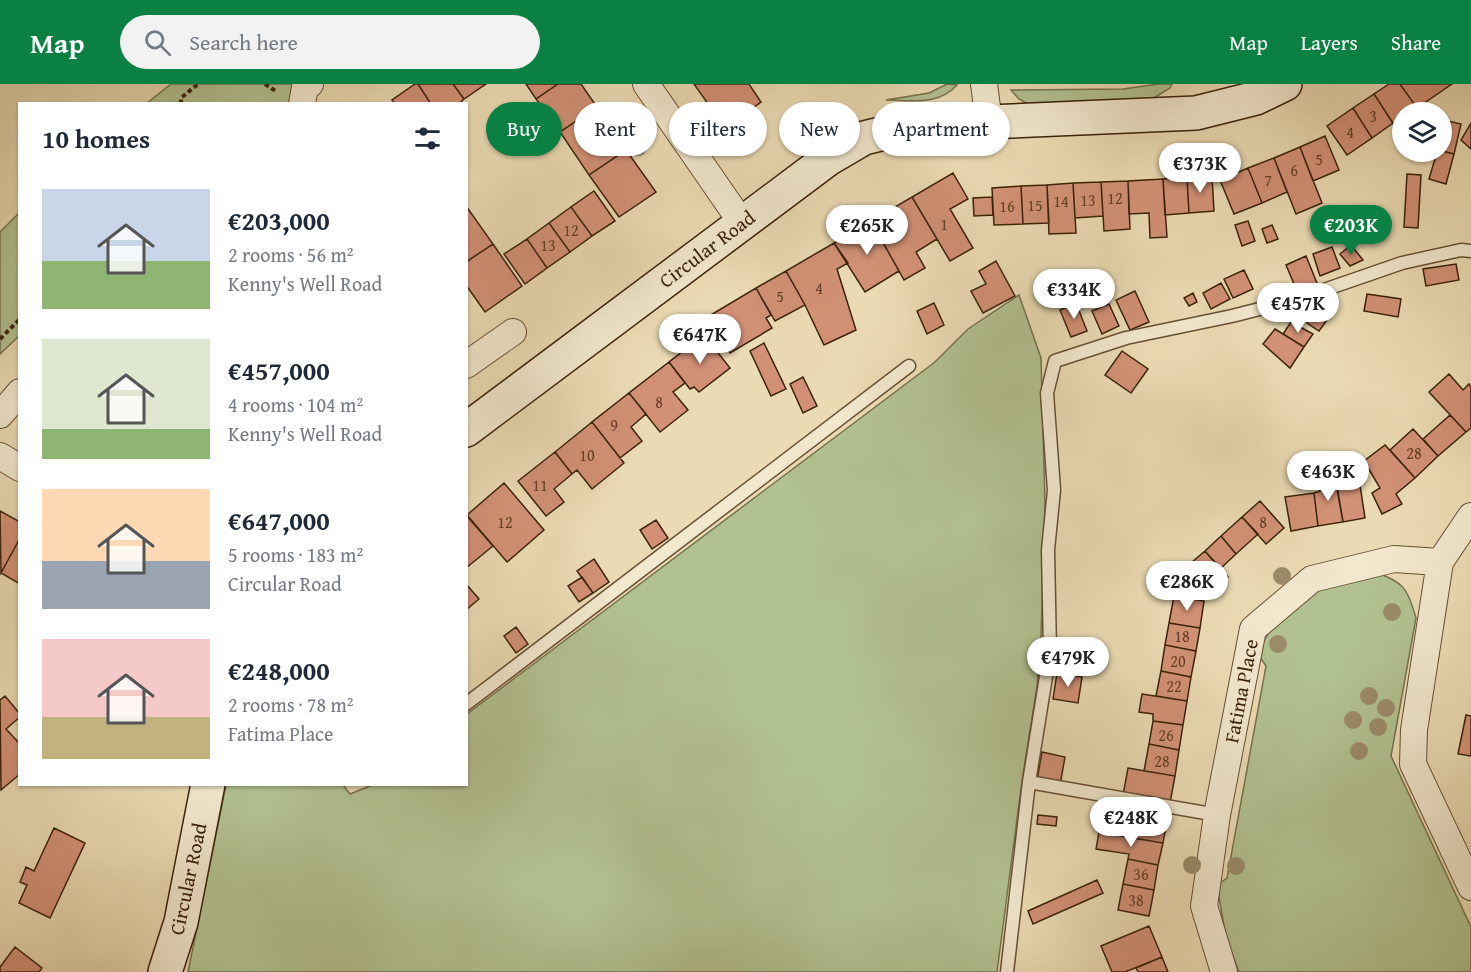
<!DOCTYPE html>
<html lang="en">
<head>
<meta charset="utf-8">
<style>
	body { margin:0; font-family:"Gentium Book Plus",serif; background:#f2f2f3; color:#1f2937; height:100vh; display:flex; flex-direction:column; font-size:22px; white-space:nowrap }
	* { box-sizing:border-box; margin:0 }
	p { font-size:20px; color:#747a83 }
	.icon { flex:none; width:33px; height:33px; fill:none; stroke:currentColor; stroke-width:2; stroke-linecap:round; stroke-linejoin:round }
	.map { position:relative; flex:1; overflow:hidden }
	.sheet { position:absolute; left:18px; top:18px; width:450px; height:684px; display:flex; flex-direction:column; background:#fff; border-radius:0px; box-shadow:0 2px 4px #0004 }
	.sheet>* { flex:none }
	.banner { position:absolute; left:486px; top:18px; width:570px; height:54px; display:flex; gap:12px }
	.controls { position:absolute; left:1392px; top:18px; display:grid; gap:12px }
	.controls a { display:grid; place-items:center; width:60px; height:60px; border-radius:50%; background:#fff; box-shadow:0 2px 4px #0004; font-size:30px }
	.price { position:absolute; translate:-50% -51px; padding:0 14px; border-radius:21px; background:#fff; color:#222; font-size:20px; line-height:39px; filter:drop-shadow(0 2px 3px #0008) }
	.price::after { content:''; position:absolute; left:50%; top:36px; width:18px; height:14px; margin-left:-9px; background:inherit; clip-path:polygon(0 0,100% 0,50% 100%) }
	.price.on { background:#0b8043; color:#fff }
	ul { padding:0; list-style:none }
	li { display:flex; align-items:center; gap:18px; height:150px; padding:0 24px }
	li span { display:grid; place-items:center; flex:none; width:168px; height:120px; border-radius:0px; color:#555 }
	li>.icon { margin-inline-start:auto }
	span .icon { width:72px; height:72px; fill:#fffc; stroke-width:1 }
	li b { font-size:26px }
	h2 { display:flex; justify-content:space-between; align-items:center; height:72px; padding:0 24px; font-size:26px }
	.tag { padding:0 21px; border-radius:27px; background:#fff; box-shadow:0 2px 4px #0004; font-size:21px; line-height:54px }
	.tag.on { background:#0b8043; color:#fff }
	header { display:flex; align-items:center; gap:36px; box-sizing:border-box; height:84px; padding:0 30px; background:#0b8043; color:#fff }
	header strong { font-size:28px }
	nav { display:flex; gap:33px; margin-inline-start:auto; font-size:21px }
	.search { width:420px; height:54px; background:#f2f2f3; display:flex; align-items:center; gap:15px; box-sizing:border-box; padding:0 21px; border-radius:33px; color:#747a83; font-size:22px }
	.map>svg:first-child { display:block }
	.green { fill:#b2c191; stroke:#76724d; stroke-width:1.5 }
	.building { fill:#d29176; stroke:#3b2209; stroke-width:1.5 }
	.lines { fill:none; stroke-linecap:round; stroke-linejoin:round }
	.service-casing { stroke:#675034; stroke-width:15 }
	.minor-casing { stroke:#675034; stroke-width:28 }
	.secondary-casing { stroke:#3b2209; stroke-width:36 }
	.path { stroke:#3b2209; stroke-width:4; stroke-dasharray:4.5 3; stroke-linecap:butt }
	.service { stroke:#f2e8ce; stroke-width:12 }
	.minor { stroke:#f2e8ce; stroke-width:26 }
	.secondary { stroke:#f2e8ce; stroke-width:33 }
	.tree { fill:#9b8b69 }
	.labels { text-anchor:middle; stroke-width:4.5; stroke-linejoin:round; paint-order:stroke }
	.number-label { font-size:16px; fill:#613e24 }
	.street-label { font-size:20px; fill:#3b2209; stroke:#f2e8ce }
</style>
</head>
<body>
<header>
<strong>Map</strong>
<div class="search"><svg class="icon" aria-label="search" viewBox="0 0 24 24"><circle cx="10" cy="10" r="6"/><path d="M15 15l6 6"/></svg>Search here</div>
<nav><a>Map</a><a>Layers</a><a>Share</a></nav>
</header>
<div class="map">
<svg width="1471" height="888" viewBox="0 0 1471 888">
	<rect width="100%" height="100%" fill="#ebdbb4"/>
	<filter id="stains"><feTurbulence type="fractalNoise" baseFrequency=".00333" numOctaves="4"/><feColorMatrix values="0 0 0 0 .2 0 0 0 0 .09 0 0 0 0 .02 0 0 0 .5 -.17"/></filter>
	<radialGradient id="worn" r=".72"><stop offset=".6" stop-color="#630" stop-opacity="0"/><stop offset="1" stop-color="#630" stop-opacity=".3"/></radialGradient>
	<path class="green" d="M171 0H304L300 19 146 20Z
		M947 0 957 1C938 22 912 16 886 16L929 9Z
		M1159 0H1172L1170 4 1154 14 1028 20 1019 15 1011 6 1123 5Z
		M19 129V252L0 270V148Z
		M1019 211 1041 274 1045 420 1041 552 1037 602 1022 697 997 888H188L226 701H343L350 710 372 701 466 700 467 630 935 278 968 245Z
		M1375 488C1404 498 1408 505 1416 534L1391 672 1471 843V888H1239L1226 854 1217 801 1227 794 1266 582 1257 569 1272 543 1320 504Z"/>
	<path class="building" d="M415 0H418L431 20H395L392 16Z
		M418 0H453L464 15 459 20H431Z
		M453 0H486L464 15Z
		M526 0H558L536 15Z
		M558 0H581L597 23 560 48 536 15Z
		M694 0H749L761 18 725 44Z
		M1389 0H1400L1417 24 1410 28H1402V47L1399 49 1374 10Z
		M1400 0H1452L1417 24Z
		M1374 10 1393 39 1372 54 1353 24Z
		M597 23 617 52 623 48 628 56 622 60 626 66 589 91 560 48Z
		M1353 24 1372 54 1347 71 1327 42Z
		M1444 36 1461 40 1454 70 1442 67V48Z
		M1471 39V65L1461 56Z
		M1325 52 1339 86 1313 97 1300 63Z
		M1300 63 1322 119 1296 130 1274 74Z
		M626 66 656 108 619 133 589 91Z
		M1442 67 1454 70 1446 100 1429 95 1437 68Z
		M1274 74 1287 108 1262 119 1248 84Z
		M1248 84 1262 119 1234 130 1220 96Z
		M953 89 968 115 950 125 973 164 950 177 912 113Z
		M1407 90 1421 91 1418 144 1404 143Z
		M1212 92 1214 127 1189 129 1187 93Z
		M1187 93 1189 129 1165 131 1163 95Z
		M1163 95 1167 153 1150 154 1149 129 1129 130 1128 97Z
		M1128 97 1130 145 1104 147 1101 98Z
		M1101 98 1103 132 1075 134 1073 99Z
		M1073 99 1076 149 1049 150 1047 101Z
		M1047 101 1049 139 1023 140 1021 102Z
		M1021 102 1023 140 994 141 992 104Z
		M594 107 615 137 592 152 571 123Z
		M912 113 937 155 916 168 925 184 904 196 871 137Z
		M992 113 993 131 974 132 973 114Z
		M466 122 493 160 466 178Z
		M571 123 592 152 570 168 549 139Z
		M871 137 899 187 865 208 834 159Z
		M1248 137 1255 157 1242 162 1235 141Z
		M549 139 570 168 547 184 527 155Z
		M1272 141 1278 155 1267 159 1262 145Z
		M527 155 547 184 525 200 504 170Z
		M834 159 848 179 837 185 856 246 824 261 805 221 786 187Z
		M493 160 522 202 485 228 466 201V178Z
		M1351 161 1363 176 1350 182 1340 170Z
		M1332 163 1340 184 1320 192 1313 170Z
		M1306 172 1317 199 1297 207 1286 181Z
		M996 177 1015 212 983 229 971 207 986 200 979 187Z
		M1456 180 1459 196 1426 202 1423 185Z
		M1244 186 1253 205 1233 214 1224 195Z
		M786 187 805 221 775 237 756 204Z
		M1221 199 1230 215 1211 225 1203 209Z
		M756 204 771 231 766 234 772 244 730 269 709 232Z
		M1135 207 1149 238 1130 246 1116 216Z
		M1193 209 1197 218 1189 222 1184 214Z
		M1367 210 1401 215 1398 233 1364 227Z
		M934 219 944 241 927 250 917 227Z
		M1076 219 1087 247 1071 253 1060 226Z
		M1109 220 1119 242 1102 250 1092 227Z
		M1319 221 1332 229 1319 247 1307 239Z
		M1291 238 1313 250 1304 263 1283 250Z
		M1275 245 1304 263 1290 284 1263 260Z
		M704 251 730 284 699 308 694 303 690 305 669 278Z
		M764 259 786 305 771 312 750 267Z
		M1122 267 1148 285 1131 309 1105 291Z
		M669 278 685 299 673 308 688 326 660 348 629 309Z
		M1449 290 1463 306 1469 300 1471 303V344L1466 348 1429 308Z
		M803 293 817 322 803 329 790 300Z
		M629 309 646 330 631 343 642 357 620 374 592 338Z
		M1450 331 1466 348 1438 372 1423 355Z
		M592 338 624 379 592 405 577 386 572 390 555 368Z
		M1413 345 1438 372 1415 394 1390 366Z
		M1385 361 1415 394 1396 410 1402 420 1382 430 1372 409 1380 404 1364 377Z
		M555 368 572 390 554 405 564 418 546 432 518 397Z
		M1335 390 1343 438 1318 442 1314 409 1320 407 1318 393Z
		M504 399 544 446 507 478 467 431Z
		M1360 401 1365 434 1343 438 1337 405Z
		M1314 409 1318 442 1291 447 1285 413Z
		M1260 417 1284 444 1266 460 1242 433Z
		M0 427 20 438V454L1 489Z
		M466 431 493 462 466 484Z
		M1242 433 1258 450 1236 470 1221 452Z
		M656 436 668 454 652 465 640 446Z
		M1221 452 1236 470 1220 485 1205 467Z
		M20 454V500L1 489Z
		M1205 467 1228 493 1209 510 1185 484Z
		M594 475 609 498 593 509 577 487Z
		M582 493 593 509 579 518 568 502Z
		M466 500 479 515 466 526Z
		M1174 512 1204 517 1200 544 1169 539Z
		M1169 539 1200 544 1196 567 1165 561Z
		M516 543 528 560 516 569 504 552Z
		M1165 561 1196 567 1191 593 1161 587Z
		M1161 587 1191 593 1187 617 1156 612Z
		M1057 589 1082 593 1078 619 1053 615Z
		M1142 610 1187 617 1183 641 1153 637V630L1139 628Z
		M5 612 20 630V633L6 645 20 660V690L1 706 0 616Z
		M1466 631 1471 632V672L1458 670Z
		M1153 637 1183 641 1179 666 1149 660Z
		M1149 660 1179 666 1175 692 1144 687Z
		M1042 668 1065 673 1060 701 1037 696Z
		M1128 684 1175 692 1170 719 1123 711Z
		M1114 721 1168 732 1163 759 1108 750Z
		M1038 731 1057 733 1056 742 1037 740Z
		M54 744 85 759 50 834 19 819 27 801 20 798 26 783 34 787Z
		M1099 748 1163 759 1158 781 1128 775 1129 770 1096 765Z
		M1128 775 1158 781 1154 806 1123 800Z
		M1097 796 1103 809 1033 840 1028 827Z
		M1123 800 1154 806 1149 832 1118 826Z
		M1149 842 1162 873 1125 888H1112L1101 862Z
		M15 863 42 884 39 888H0V883Z
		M1162 873 1168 888H1138L1136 884Z"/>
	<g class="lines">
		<defs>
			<path id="service" d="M466 620 909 282
				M1029 698 1217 731
				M1007 888 1029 698 1050 568 1048 466 1054 406 1047 309 1055 277 1126 254 1232 232 1295 216 1402 179 1461 166 1471 167"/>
			<path id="minor" d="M646 0 742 139
				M984 0 989 38
				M302 20 305 3 310 0
				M466 281 513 248
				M0 331 20 308
				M0 372 20 384
				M1440 478 1471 432
				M1224 888 1204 822 1217 731 1253 545 1312 495 1394 475 1440 478 1414 646 1413 680 1471 803"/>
			<path id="secondary" d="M466 346 828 75 864 54 901 45 989 38 1196 29 1256 14 1285 0
				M165 888 181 838 208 700"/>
		</defs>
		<use href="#service" class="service-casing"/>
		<use href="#minor" class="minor-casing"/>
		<use href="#secondary" class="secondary-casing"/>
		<path class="path" d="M265 0 277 8
			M181 20V14L198 0
			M0 255 20 235"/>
		<use href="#service" class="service"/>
		<use href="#minor" class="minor"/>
		<use href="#secondary" class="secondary"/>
	</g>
	<g class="tree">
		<circle cx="638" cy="63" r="9"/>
		<circle cx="1282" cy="492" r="9"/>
		<circle cx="1392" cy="528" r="9"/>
		<circle cx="1278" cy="560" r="9"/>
		<circle cx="1369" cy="612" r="9"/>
		<circle cx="1386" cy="624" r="9"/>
		<circle cx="1353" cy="636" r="9"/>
		<circle cx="1378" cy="643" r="9"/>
		<circle cx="1359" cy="667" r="9"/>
		<circle cx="1192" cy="781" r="9"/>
		<circle cx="1236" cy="782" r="9"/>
	</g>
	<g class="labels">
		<g class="number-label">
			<text x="1373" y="38">3</text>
			<text x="1350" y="54">4</text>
			<text x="1319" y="81">5</text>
			<text x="1294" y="92">6</text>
			<text x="1268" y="102">7</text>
			<text x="1115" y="120">12</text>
			<text x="1088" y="122">13</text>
			<text x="1061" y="123">14</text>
			<text x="1035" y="127">15</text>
			<text x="1007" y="128">16</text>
			<text x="944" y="146">1</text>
			<text x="571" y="152">12</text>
			<text x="548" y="167">13</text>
			<text x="819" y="210">4</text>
			<text x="780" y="218">5</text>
			<text x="659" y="324">8</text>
			<text x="614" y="347">9</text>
			<text x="1414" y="375">28</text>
			<text x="587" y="377">10</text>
			<text x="540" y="407">11</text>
			<text x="505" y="444">12</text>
			<text x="1263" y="444">8</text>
			<text x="1182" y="558">18</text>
			<text x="1178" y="583">20</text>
			<text x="1174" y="608">22</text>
			<text x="1166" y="657">26</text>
			<text x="1162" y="683">28</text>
			<text x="1141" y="796">36</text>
			<text x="1136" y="822">38</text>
		</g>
		<g class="street-label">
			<text transform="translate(707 165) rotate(-37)" y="7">Circular Road</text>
			<text transform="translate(1241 607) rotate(-79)" y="7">Fatima Place</text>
			<text transform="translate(188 795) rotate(-78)" y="7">Circular Road</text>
		</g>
	</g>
	<rect width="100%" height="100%" filter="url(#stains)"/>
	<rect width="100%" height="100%" fill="url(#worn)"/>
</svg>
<div class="controls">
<a><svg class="icon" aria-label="layers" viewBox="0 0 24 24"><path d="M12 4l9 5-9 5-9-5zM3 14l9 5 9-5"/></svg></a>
</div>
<b class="price" style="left:1200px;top:110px">€373K</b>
<b class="price" style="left:867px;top:172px">€265K</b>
<b class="price on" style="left:1351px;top:172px">€203K</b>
<b class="price" style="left:1074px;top:236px">€334K</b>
<b class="price" style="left:1298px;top:250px">€457K</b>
<b class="price" style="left:700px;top:281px">€647K</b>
<b class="price" style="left:1328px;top:418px">€463K</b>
<b class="price" style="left:1187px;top:528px">€286K</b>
<b class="price" style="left:1068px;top:604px">€479K</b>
<b class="price" style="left:1131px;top:764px">€248K</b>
<div class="banner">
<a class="tag on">Buy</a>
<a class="tag">Rent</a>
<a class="tag">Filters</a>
<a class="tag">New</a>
<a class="tag">Apartment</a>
</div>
<section class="sheet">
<h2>10 homes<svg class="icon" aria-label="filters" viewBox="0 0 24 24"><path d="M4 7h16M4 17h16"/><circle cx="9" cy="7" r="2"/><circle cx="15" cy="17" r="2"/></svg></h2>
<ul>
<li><span style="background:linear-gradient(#c9d6e8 60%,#8fb573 0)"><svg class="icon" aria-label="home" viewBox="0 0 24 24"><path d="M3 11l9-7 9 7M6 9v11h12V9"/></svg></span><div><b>€203,000</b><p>2 rooms · 56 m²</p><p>Kenny's Well Road</p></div></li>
<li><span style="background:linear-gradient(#dfe7d0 75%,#8fb573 0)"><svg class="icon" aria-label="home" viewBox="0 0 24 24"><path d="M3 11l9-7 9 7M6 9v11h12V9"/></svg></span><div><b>€457,000</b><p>4 rooms · 104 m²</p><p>Kenny's Well Road</p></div></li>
<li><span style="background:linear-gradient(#ffd9b3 60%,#9aa5b1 0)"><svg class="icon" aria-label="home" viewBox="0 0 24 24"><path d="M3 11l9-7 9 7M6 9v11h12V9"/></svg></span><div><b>€647,000</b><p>5 rooms · 183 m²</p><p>Circular Road</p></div></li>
<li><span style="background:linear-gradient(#f6c9c9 65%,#c2b280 0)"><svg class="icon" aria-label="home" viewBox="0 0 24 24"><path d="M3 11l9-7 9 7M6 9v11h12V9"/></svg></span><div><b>€248,000</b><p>2 rooms · 78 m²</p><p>Fatima Place</p></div></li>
</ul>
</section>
</div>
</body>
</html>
